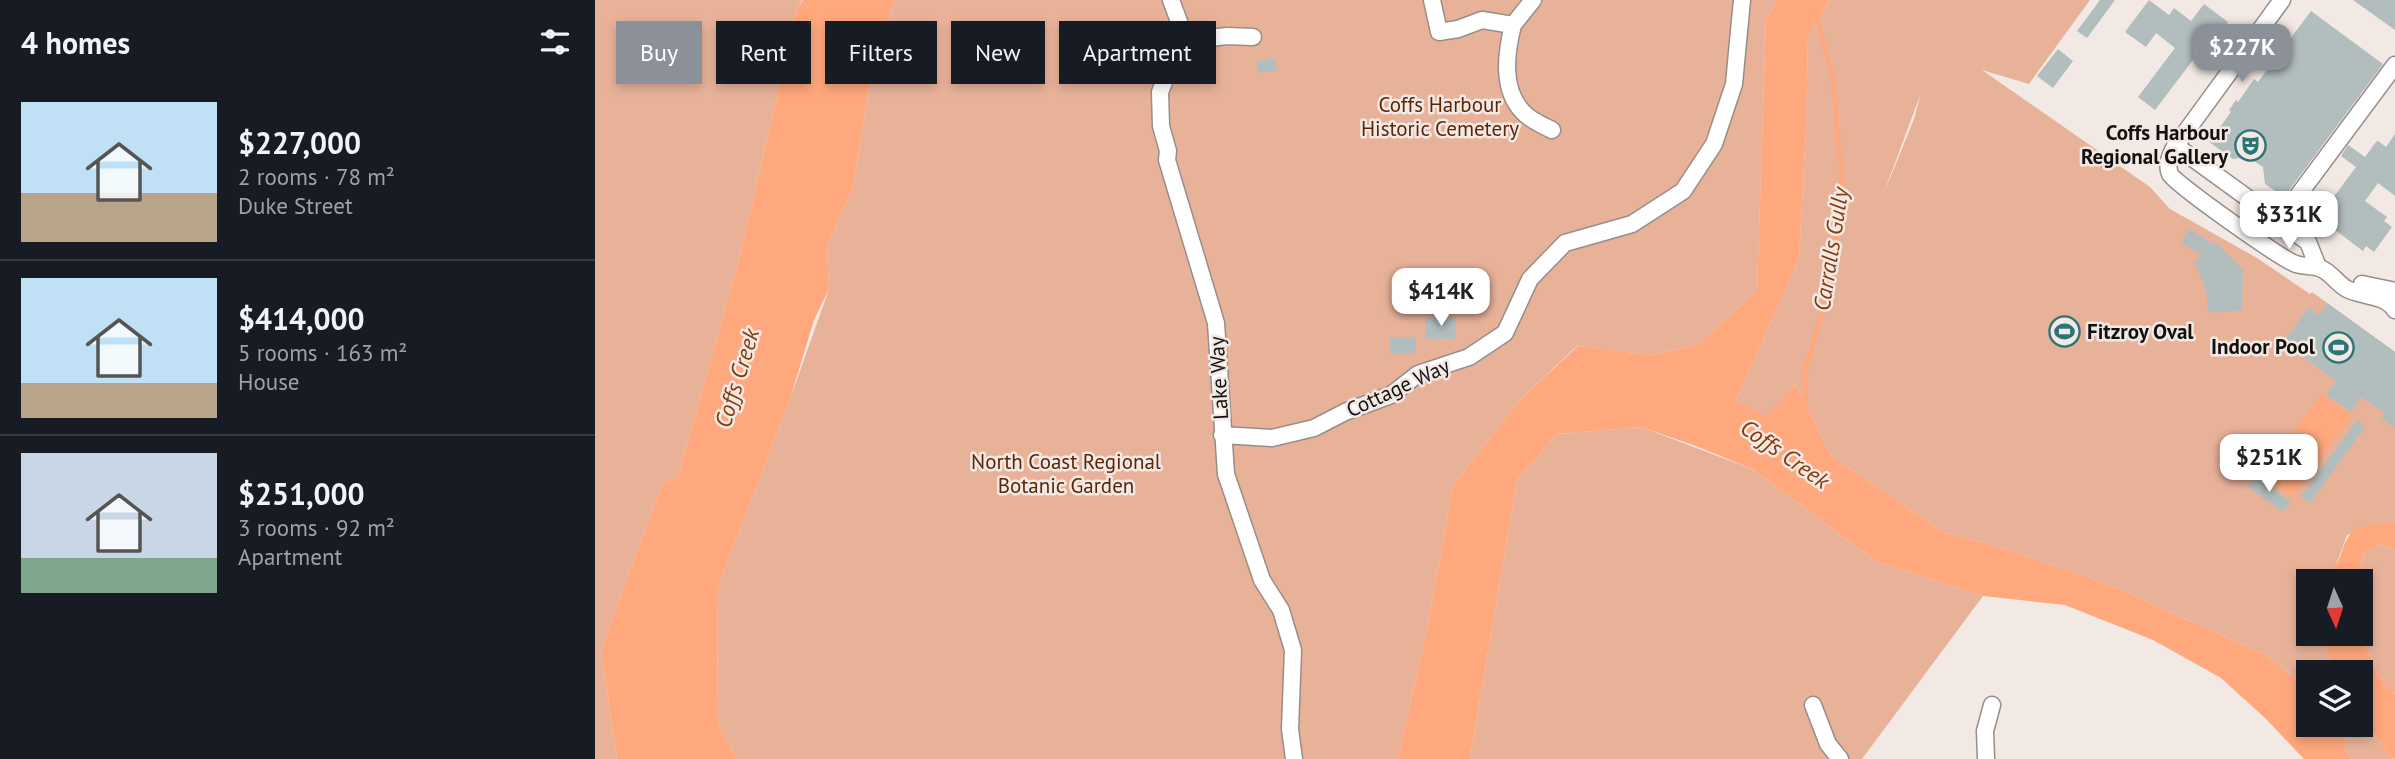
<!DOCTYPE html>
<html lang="en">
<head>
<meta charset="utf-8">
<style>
	body { margin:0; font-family:"PT Sans",sans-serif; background:#20242c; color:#f1f3f6; height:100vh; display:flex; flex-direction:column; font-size:26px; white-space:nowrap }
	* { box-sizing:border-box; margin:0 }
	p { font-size:23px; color:#9ea1a6 }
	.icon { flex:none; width:38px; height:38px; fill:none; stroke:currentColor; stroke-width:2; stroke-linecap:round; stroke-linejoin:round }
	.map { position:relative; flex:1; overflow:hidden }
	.drawer { display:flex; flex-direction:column; background:#171b24; width:595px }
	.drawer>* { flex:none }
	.banner { position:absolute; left:21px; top:21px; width:665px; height:63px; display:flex; gap:14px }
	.needle { width:46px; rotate:177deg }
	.buttons { position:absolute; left:1701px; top:569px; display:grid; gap:14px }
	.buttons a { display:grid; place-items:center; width:77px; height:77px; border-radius:0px; background:#171b24; box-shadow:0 4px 10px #0003; font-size:35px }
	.price { position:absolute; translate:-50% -60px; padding:0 16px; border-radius:14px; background:#fff; color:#222; font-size:23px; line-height:46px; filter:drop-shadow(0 2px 4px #0008) }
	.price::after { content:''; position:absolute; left:50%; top:42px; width:21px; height:16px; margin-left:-10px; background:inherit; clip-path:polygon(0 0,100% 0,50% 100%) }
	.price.active { background:#8c9099; color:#fff }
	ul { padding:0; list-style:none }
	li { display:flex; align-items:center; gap:21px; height:175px; padding:0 21px }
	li+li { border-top:2px solid #363941 }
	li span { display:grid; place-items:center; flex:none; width:196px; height:140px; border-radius:0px; color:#555 }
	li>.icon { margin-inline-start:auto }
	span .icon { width:84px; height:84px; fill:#fffc; stroke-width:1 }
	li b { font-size:30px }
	h2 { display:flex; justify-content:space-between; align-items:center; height:84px; padding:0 21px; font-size:30px }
	.pill { padding:0 24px; border-radius:0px; background:#171b24; box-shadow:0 4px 10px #0003; font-size:24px; line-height:63px }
	.pill.active { background:#8c9099; color:#fff }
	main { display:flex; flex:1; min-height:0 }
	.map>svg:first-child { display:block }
	.green { fill:#e8b299; fill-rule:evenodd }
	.water { fill:#ffa77d }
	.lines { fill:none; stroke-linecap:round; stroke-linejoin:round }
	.stream { stroke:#ffa77d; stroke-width:4.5 }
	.building { fill:#b2bdbd }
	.minor-casing { stroke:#978e8a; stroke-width:19 }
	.minor { stroke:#fff; stroke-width:16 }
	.labels { text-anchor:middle; stroke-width:5; stroke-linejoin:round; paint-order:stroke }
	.park-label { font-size:21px; fill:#5b2505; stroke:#f3e9e4 }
	.poi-label { font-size:21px; font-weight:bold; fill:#14100f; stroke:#f3e9e4; text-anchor:end }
	.street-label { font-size:21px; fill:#14100f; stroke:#f3e9e4 }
	.water-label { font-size:23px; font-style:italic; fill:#873a09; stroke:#f3e9e4 }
</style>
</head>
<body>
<main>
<section class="drawer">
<h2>4 homes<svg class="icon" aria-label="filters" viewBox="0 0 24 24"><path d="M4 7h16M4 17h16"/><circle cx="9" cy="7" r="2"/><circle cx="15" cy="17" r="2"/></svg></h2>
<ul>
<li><span style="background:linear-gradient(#bfe0f5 65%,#b9a48a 0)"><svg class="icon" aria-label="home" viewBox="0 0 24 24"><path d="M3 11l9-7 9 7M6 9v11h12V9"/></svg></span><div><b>$227,000</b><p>2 rooms · 78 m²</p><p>Duke Street</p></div></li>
<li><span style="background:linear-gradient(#bfe0f5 75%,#b9a48a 0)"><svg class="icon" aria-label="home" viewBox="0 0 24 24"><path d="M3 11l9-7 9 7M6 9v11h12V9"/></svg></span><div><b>$414,000</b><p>5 rooms · 163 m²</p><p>House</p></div></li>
<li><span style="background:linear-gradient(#c9d6e8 75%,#7fa58c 0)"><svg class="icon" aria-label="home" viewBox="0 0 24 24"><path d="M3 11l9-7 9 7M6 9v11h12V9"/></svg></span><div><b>$251,000</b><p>3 rooms · 92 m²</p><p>Apartment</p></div></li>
</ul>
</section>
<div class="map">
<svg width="1800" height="759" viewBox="0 0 1800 759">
	<rect width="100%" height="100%" fill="#f3e9e4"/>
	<path class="green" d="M0 0H207L203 7 143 264 83 476 68 482 6 650 22 759H0Z
		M300 0H1183L1171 19 1162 291 1102 345 1056 355 982 346 924 401 858 486 833 625 803 759H142L123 725 122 589 195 399 234 289 232 246 258 188 279 56Z
		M1235 0H1495L1434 84 1387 70 1555 187 1575 209 1662 258 1715 294 1717 292 1800 352V523H1791L1752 535 1740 568 1738 581H1713V634H1730V646L1742 672H1713V688L1669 654 1510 583 1401 546 1350 533 1236 456 1201 384 1170 418 1141 400 1204 259 1211 128 1213 35ZM1326 93 1319 119 1287 198Z
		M1046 427 1157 469 1280 561 1388 596 1267 759H875L922 480 962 434Z
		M1784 544 1800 549V694L1782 674 1766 631V581H1763L1768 554Z
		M1766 717 1797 758 1798 759H1757L1751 751 1748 725 1766 724Z"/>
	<path class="water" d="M208 0H300L279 56 258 188 232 246 234 289 219 320 195 399 122 589 123 725 142 759H22L6 650 68 482 83 476 143 264 203 7Z
		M1183 0H1235L1213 35 1211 128 1204 259 1141 400 1170 417 1201 384 1236 456 1350 533 1401 546 1510 583 1669 654 1713 688V724L1748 725 1751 751 1757 759H1709L1670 718 1626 678 1558 640 1470 605 1388 596 1280 561 1157 469 1101 446 1046 427 962 434 922 480 875 759H803L833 625 858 486 924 401 983 346 1056 355 1102 345 1162 291 1171 19Z
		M1727 394 1757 416 1697 497 1666 475Z
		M1791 523H1800V549L1784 544 1768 554 1763 581H1738L1736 571C1742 565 1744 560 1747 551 1756 524 1766 526 1791 523Z
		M1766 631 1782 674 1800 694V759L1797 758 1766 717V672H1742L1730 646V634H1766Z"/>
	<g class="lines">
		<path class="stream" d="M1210 404V371L1235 285 1248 192 1238 80 1221 14"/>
	</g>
	<path class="building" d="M1505 0H1520L1492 38 1482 31Z
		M1554 0 1574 15 1579 8 1596 21 1609 4 1633 22 1602 64 1598 60 1560 110 1543 97 1580 48 1561 33 1551 47 1530 32Z
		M1758 0H1800V30Z
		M1716 11 1788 64 1689 197 1670 184 1668 167 1653 157 1638 159 1614 142 1636 112 1634 110 1641 100 1643 102 1659 79 1663 82Z
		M1463 49 1478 61 1458 88 1442 76Z
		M680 58 682 70 663 73 662 61Z
		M1800 134V196L1783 183 1770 201 1792 217 1789 221 1797 227 1779 252 1771 246 1768 251 1728 221 1730 217 1726 214 1761 167 1746 156 1753 145 1770 157 1781 142 1783 141 1791 147Z
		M1594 229 1619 244 1621 242 1648 270 1647 310 1614 313 1610 286 1599 262 1607 255 1586 243Z
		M1732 303 1800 352V428L1786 418 1790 413 1766 397 1756 412 1731 395 1741 381 1698 349 1702 345 1691 338 1714 307 1724 315Z
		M830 318H861V339H830Z
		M795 337H821V353H795Z
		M1762 420 1770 427 1715 503 1706 497Z
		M1661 477 1696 502 1688 512 1653 487Z"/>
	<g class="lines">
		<defs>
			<path id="minor" d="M576 0 589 35 584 54 571 77 565 92 566 126 573 151 572 160 621 323 631 474 667 580 686 610 698 650 695 729 699 759
				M837 0 844 32 863 29 887 20 918 25 938 0
				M1687 0 1579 148C1575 156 1571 165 1575 174 1580 184 1688 260 1701 264 1710 267 1719 265 1727 269 1737 274 1743 284 1752 289 1767 297 1790 294 1800 310
				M918 25C911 53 906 89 928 112 935 120 947 125 957 130
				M588 41 632 36 658 37
				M1581 146 1713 242 1723 267
				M1684 221 1800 65
				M1767 284 1800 291
				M627 435 677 438 719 428 750 412 796 395 823 374 874 357 910 333 935 279 970 243 1037 224 1088 191 1119 144 1139 84 1147 0
				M1218 705 1233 744 1245 759
				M1391 759 1390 731 1397 705"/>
		</defs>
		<use href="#minor" class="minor-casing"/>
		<use href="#minor" class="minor"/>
	</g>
	<defs>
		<symbol id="theatre-ring" viewBox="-11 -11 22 22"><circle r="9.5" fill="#f3e9e4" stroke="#2b7576" stroke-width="1.5"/><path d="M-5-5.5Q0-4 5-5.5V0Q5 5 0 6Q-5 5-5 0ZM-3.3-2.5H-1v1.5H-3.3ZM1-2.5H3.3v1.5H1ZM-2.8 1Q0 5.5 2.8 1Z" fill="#2b7576"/></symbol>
		<symbol id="stadium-ring" viewBox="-11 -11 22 22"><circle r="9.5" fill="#f3e9e4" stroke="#2b7576" stroke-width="1.5"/><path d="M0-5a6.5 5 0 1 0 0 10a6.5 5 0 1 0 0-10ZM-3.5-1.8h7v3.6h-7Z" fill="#2b7576"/></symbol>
	</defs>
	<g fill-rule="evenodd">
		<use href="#theatre-ring" x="1638" y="128" width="35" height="35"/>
		<use href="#stadium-ring" x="1452" y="314" width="35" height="35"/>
		<use href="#stadium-ring" x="1726" y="330" width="35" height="35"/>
	</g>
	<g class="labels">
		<g class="park-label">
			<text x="845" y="112">Coffs Harbour<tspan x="845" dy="24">Historic Cemetery</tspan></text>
			<text x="471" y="469">North Coast Regional<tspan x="471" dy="24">Botanic Garden</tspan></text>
		</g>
		<g class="poi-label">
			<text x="1633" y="140">Coffs Harbour<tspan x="1633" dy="24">Regional Gallery</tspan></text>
			<text x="1492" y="339" text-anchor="start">Fitzroy Oval</text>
			<text x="1720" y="354">Indoor Pool</text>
		</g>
		<g class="street-label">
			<text transform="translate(624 378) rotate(-93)" y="7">Lake Way</text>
			<text transform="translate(803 388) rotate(-25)" y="7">Cottage Way</text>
		</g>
		<g class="water-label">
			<text transform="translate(1236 249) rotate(-81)" y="8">Carralls Gully</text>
			<text transform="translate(142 378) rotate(-73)" y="8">Coffs Creek</text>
			<text transform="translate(1190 454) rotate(35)" y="8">Coffs Creek</text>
		</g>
	</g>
</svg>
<div class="buttons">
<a><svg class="needle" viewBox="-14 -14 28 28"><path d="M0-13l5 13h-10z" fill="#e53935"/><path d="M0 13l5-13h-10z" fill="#9ea1a6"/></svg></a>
<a><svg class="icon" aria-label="layers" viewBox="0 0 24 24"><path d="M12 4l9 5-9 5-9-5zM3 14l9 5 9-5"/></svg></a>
</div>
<b class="price active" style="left:1647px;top:84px">$227K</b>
<b class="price" style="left:1694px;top:251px">$331K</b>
<b class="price" style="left:846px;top:328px">$414K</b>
<b class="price" style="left:1674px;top:494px">$251K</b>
<div class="banner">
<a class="pill active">Buy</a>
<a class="pill">Rent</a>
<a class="pill">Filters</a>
<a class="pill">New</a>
<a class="pill">Apartment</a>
</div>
</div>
</main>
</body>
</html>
